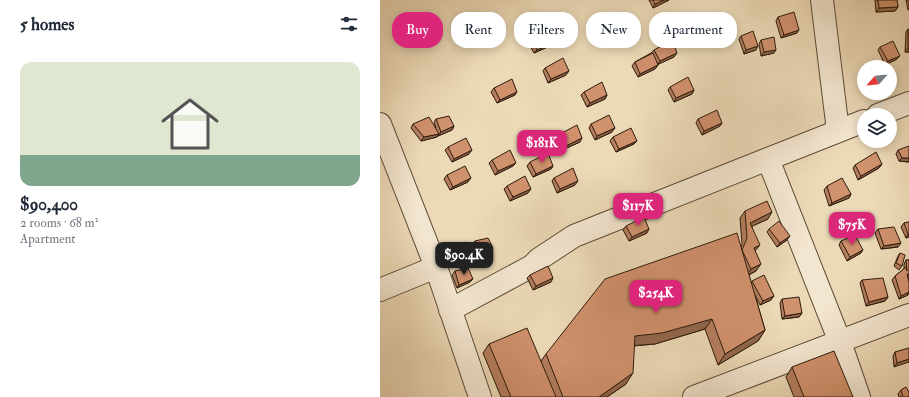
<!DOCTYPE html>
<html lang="en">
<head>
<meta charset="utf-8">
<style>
	body { margin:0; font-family:"IM FELL Double Pica",serif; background:#f6f6f7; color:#1f2937; height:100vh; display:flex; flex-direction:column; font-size:15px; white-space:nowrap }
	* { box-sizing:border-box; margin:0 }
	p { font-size:13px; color:#747a83 }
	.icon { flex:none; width:22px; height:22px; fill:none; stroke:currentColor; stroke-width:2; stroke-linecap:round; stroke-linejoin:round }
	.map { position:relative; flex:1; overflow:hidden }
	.panel { display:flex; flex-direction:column; background:#fff; width:380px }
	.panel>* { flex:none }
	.hud { position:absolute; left:12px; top:12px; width:380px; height:36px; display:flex; gap:8px }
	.needle { width:26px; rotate:243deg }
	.fabs { position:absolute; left:477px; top:60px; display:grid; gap:8px }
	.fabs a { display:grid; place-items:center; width:40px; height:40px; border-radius:50%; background:#fff; box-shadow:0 2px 10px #0003; font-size:20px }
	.price { position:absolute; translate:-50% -34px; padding:0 9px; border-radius:8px; background:#db2777; color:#fff; font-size:13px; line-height:26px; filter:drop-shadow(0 1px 2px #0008) }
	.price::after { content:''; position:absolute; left:50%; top:24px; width:12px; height:9px; margin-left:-6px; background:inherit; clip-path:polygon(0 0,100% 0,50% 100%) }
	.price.on { background:#222; color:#fff }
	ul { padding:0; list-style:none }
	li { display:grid; align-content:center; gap:8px; height:212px; padding:0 20px }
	li span { display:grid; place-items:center; height:124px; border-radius:12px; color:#555 }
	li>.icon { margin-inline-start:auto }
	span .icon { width:72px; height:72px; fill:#fffc; stroke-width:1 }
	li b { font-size:17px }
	h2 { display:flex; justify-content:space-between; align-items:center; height:48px; padding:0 20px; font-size:17px }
	.tag { padding:0 14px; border-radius:16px; background:#fff; box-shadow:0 2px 10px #0003; font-size:14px; line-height:36px }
	.tag.on { background:#db2777; color:#fff }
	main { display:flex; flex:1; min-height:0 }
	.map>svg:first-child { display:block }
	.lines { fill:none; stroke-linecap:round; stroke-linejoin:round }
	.minor-casing { stroke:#5d4b37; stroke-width:24 }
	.minor { stroke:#f3e6d0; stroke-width:22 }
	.wall { fill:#b37d5e; stroke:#2d1c0d }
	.shaded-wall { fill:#92664c; stroke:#2d1c0d }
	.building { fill:#d0916d; stroke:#2d1c0d }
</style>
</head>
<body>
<main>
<section class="panel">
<h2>5 homes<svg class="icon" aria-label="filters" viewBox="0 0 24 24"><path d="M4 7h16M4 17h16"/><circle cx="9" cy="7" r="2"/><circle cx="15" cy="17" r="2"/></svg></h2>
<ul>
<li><span style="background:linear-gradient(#dfe7d0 75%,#7fa58c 0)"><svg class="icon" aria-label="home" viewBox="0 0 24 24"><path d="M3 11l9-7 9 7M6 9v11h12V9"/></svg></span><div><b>$90,400</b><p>2 rooms · 68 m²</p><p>Apartment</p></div></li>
</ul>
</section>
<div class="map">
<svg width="529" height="397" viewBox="0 0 529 397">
	<rect width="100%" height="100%" fill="#ecd9b6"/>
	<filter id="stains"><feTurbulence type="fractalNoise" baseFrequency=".005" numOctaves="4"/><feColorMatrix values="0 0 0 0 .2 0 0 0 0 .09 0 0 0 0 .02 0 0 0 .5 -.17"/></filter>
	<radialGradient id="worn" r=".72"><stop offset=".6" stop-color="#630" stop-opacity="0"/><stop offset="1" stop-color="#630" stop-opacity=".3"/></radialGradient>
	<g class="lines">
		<defs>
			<path id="minor" d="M442 0 458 131
				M498 115 529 103
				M0 124 56 267 100 397
				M0 290 56 267
				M70 310 152 266 159 259 194 236 388 159
				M314 397 529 315
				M479 397 460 342 388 159 484 121"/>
		</defs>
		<use href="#minor" class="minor-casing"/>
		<use href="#minor" class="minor"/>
	</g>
	<path class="wall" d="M269 0H289L273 8Z
		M495 0H517L518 7 515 11 496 12Z
		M526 0H529V10H528Z
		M398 17 417 33 401 38 396 21Z
		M528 29 529 52H525L526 32Z
		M361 36 376 50 364 54 359 39Z
		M151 38 172 45 154 53 148 42Z
		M381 40 394 53 381 56 379 44Z
		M500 47 520 56 517 59 505 65 498 50Z
		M274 50 294 57 278 64V65L275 69 258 77 252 66 255 62 271 53Z
		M165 68 186 75 168 83 163 71Z
		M290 87 314 90 312 94 294 102 288 90Z
		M114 88 135 95 117 103 111 92Z
		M204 92 227 95 225 99 207 107 201 95Z
		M56 119 74 126 72 130 58 136V135L57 137 41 141 31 128 33 124 56 128 54 122Z
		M318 119 342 123 340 126 322 135 316 123Z
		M211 124 232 132 215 140 209 128Z
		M178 135 200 142 182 150 176 138Z
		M233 137 254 144 236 152 230 141Z
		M68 147 89 154 72 162 65 150Z
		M518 150 528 162 519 161 516 154Z
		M112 160 133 166 115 175 109 163Z
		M150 162 173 166 171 169 153 177 147 166Z
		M502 164 499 168 478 180 473 168 475 165Z
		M67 175 88 182 70 190 64 179Z
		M174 178 195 185 177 193 172 181Z
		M127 186 148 193 130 201 124 189Z
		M447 186 471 194 469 198 449 206 444 190Z
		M365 211 388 219 372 226 375 251 376 271 369 275 371 283 372 281 391 300 380 305 375 295 385 330 378 341 338 365 325 329 275 344 254 346 246 384 227 397H121L103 353 109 344 161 361 166 354 361 247 362 244 360 218Z
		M529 222V237L526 238 521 227 524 223Z
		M246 226 267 233 249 241 243 230Z
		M389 229 407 240 397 247 387 232Z
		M498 229 518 247 501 249 495 233Z
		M95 241 111 252 97 258 92 244Z
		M461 241 481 253 467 261 459 245Z
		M74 246 91 253 88 257 76 262 71 250Z
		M520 253 522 266 519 270 514 266 518 256Z
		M526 260H529V277H528L529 282V293L528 295 519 299 512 280 515 276 524 269V264Z
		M75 271 90 282 77 288 72 275Z
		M150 275 171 282 153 290 147 278Z
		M482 280 508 297 505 301 486 306 480 283Z
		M402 299 422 313 419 317 402 319 400 303Z
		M529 349 514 367 513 356 515 352Z
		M412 367 473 397H414L406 377Z
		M521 390 529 397H519L518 394Z"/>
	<path class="shaded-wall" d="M284 0H289L273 8 275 4Z
		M518 7 515 11 496 12 499 8Z
		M419 30 417 33 401 38 404 35Z
		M175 42 172 45 154 53 157 50Z
		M378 46 376 50 364 54 366 50Z
		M528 48H529V52H525Z
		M396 50 394 53 381 56 384 52Z
		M297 53 294 57 277 65 280 61Z
		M520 56 517 59 505 65 508 61Z
		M278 65 275 69 258 77 260 74Z
		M189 71 186 75 168 83 171 79Z
		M314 90 312 94 294 102 296 98Z
		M137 92 135 95 117 103 120 100Z
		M227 95 225 99 207 107 210 103Z
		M342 123 340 126 322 135 324 131Z
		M74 126 72 130 58 136 61 132Z
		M235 128 232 132 215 140 217 136Z
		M59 134 57 137 41 141 44 137Z
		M202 138 200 142 182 150 184 147Z
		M257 141 254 144 236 152 239 149Z
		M92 150 89 154 72 162 74 159Z
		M522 158H529V162L519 161Z
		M136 163 133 166 115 175 118 171Z
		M502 164 499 168 478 180 481 176Z
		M173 166 171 169 153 177 156 174Z
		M91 178 88 182 70 190 73 187Z
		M198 181 195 185 177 193 180 189Z
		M151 189 148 193 130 201 133 197Z
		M471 194 469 198 449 206 452 203Z
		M392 212 388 219 366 229 370 223Z
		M269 229 267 233 249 241 252 237Z
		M528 234H529V237L526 238Z
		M410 236 407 240 397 247 400 243Z
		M521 243 518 247 501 249 504 246Z
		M380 245 375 251 374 248Z
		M113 248 111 252 97 258 100 254Z
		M483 250 481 253 467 261 470 257Z
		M91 253 88 257 76 262 78 258Z
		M381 264 376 271 366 276 371 269Z
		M173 278 171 282 153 290 156 286Z
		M93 279 90 282 77 288 79 285Z
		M529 292 528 295 519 299 521 296Z
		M394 296 391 300 380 305 383 301Z
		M508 297 505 301 486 306 489 302Z
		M422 313 419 317 402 319 405 316Z
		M332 319 325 329 275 344 248 346 255 336Z
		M385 330 378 341 338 365 345 354Z
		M529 359V362L514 367 517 363Z
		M253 373 246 384 227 397H219Z"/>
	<path class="building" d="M273 0H284L275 4Z
		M498 0H517L518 7 499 8Z
		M414 12 419 30 404 35 398 17Z
		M169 29 175 42 157 50 151 38Z
		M528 29H529V48H528Z
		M373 31 378 46 366 50 361 36Z
		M394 37 396 50 384 52 381 40Z
		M292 40 297 53 280 61 274 50Z
		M513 41 520 56 508 61 500 47Z
		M273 53 278 65 260 74 255 62Z
		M183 58 189 71 171 79 165 68Z
		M308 77 314 90 296 98 290 87Z
		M132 79 137 92 120 100 114 88Z
		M222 82 227 95 210 103 204 92Z
		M337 110 342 123 324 131 318 119Z
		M229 115 235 128 217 136 211 124Z
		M69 116 74 126 61 132 56 119Z
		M49 117 59 134 44 137 33 124Z
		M197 125 202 138 184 147 178 135Z
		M251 128 257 141 239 149 233 137Z
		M86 138 92 150 74 159 68 147Z
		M529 146V158H522L518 150Z
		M130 150 136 163 118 171 112 160Z
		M496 152 502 164 481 176 475 165Z
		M168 153 173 166 156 174 150 162Z
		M85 166 91 178 73 187 67 175Z
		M193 168 198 181 180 189 174 178Z
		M145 176 151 189 133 197 127 186Z
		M462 178 471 194 452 203 447 186Z
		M387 201 392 212 370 223 380 245 374 248 381 264 371 269 362 250 367 238 365 211Z
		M264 217 269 229 252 237 246 226Z
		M399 221 410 236 400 243 389 229Z
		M529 222V234H528L524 223Z
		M514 227 521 243 504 246 498 229Z
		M357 233 385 330 345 354 332 319 282 333 255 336 253 373 219 397H183L166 354 225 279Z
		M475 235 483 250 470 257 461 241Z
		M108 238 113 248 100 254 95 241Z
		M86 242 91 253 78 258 74 246Z
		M520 253 525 255 522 266 516 263Z
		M526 260H529V274H527L529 282V292L521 296 515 276 526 267 527 271Z
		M168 266 173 278 156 286 150 275Z
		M88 268 93 279 79 285 75 271Z
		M384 275 394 296 383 301 372 281Z
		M503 278 508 297 489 302 482 280Z
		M419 297 422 313 405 316 402 299Z
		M147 328 176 397H131L109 344Z
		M529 348V359L517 363 515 352Z
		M454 351 473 397H424L412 367Z
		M526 387 529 392V397H523L521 390Z"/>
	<rect width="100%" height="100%" filter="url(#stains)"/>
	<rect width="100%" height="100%" fill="url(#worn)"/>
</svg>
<div class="fabs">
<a><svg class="needle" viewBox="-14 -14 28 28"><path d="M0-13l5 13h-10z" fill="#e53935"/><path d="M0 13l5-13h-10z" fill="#747a83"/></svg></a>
<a><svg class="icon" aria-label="layers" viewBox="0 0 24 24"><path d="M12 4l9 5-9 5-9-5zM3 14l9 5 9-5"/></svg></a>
</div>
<b class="price" style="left:162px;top:164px">$181K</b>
<b class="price" style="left:258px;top:227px">$117K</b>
<b class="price" style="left:472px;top:246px">$75K</b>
<b class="price on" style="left:84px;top:276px">$90.4K</b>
<b class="price" style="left:276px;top:314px">$254K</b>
<div class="hud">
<a class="tag on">Buy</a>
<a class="tag">Rent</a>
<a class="tag">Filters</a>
<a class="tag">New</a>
<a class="tag">Apartment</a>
</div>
</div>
</main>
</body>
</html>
